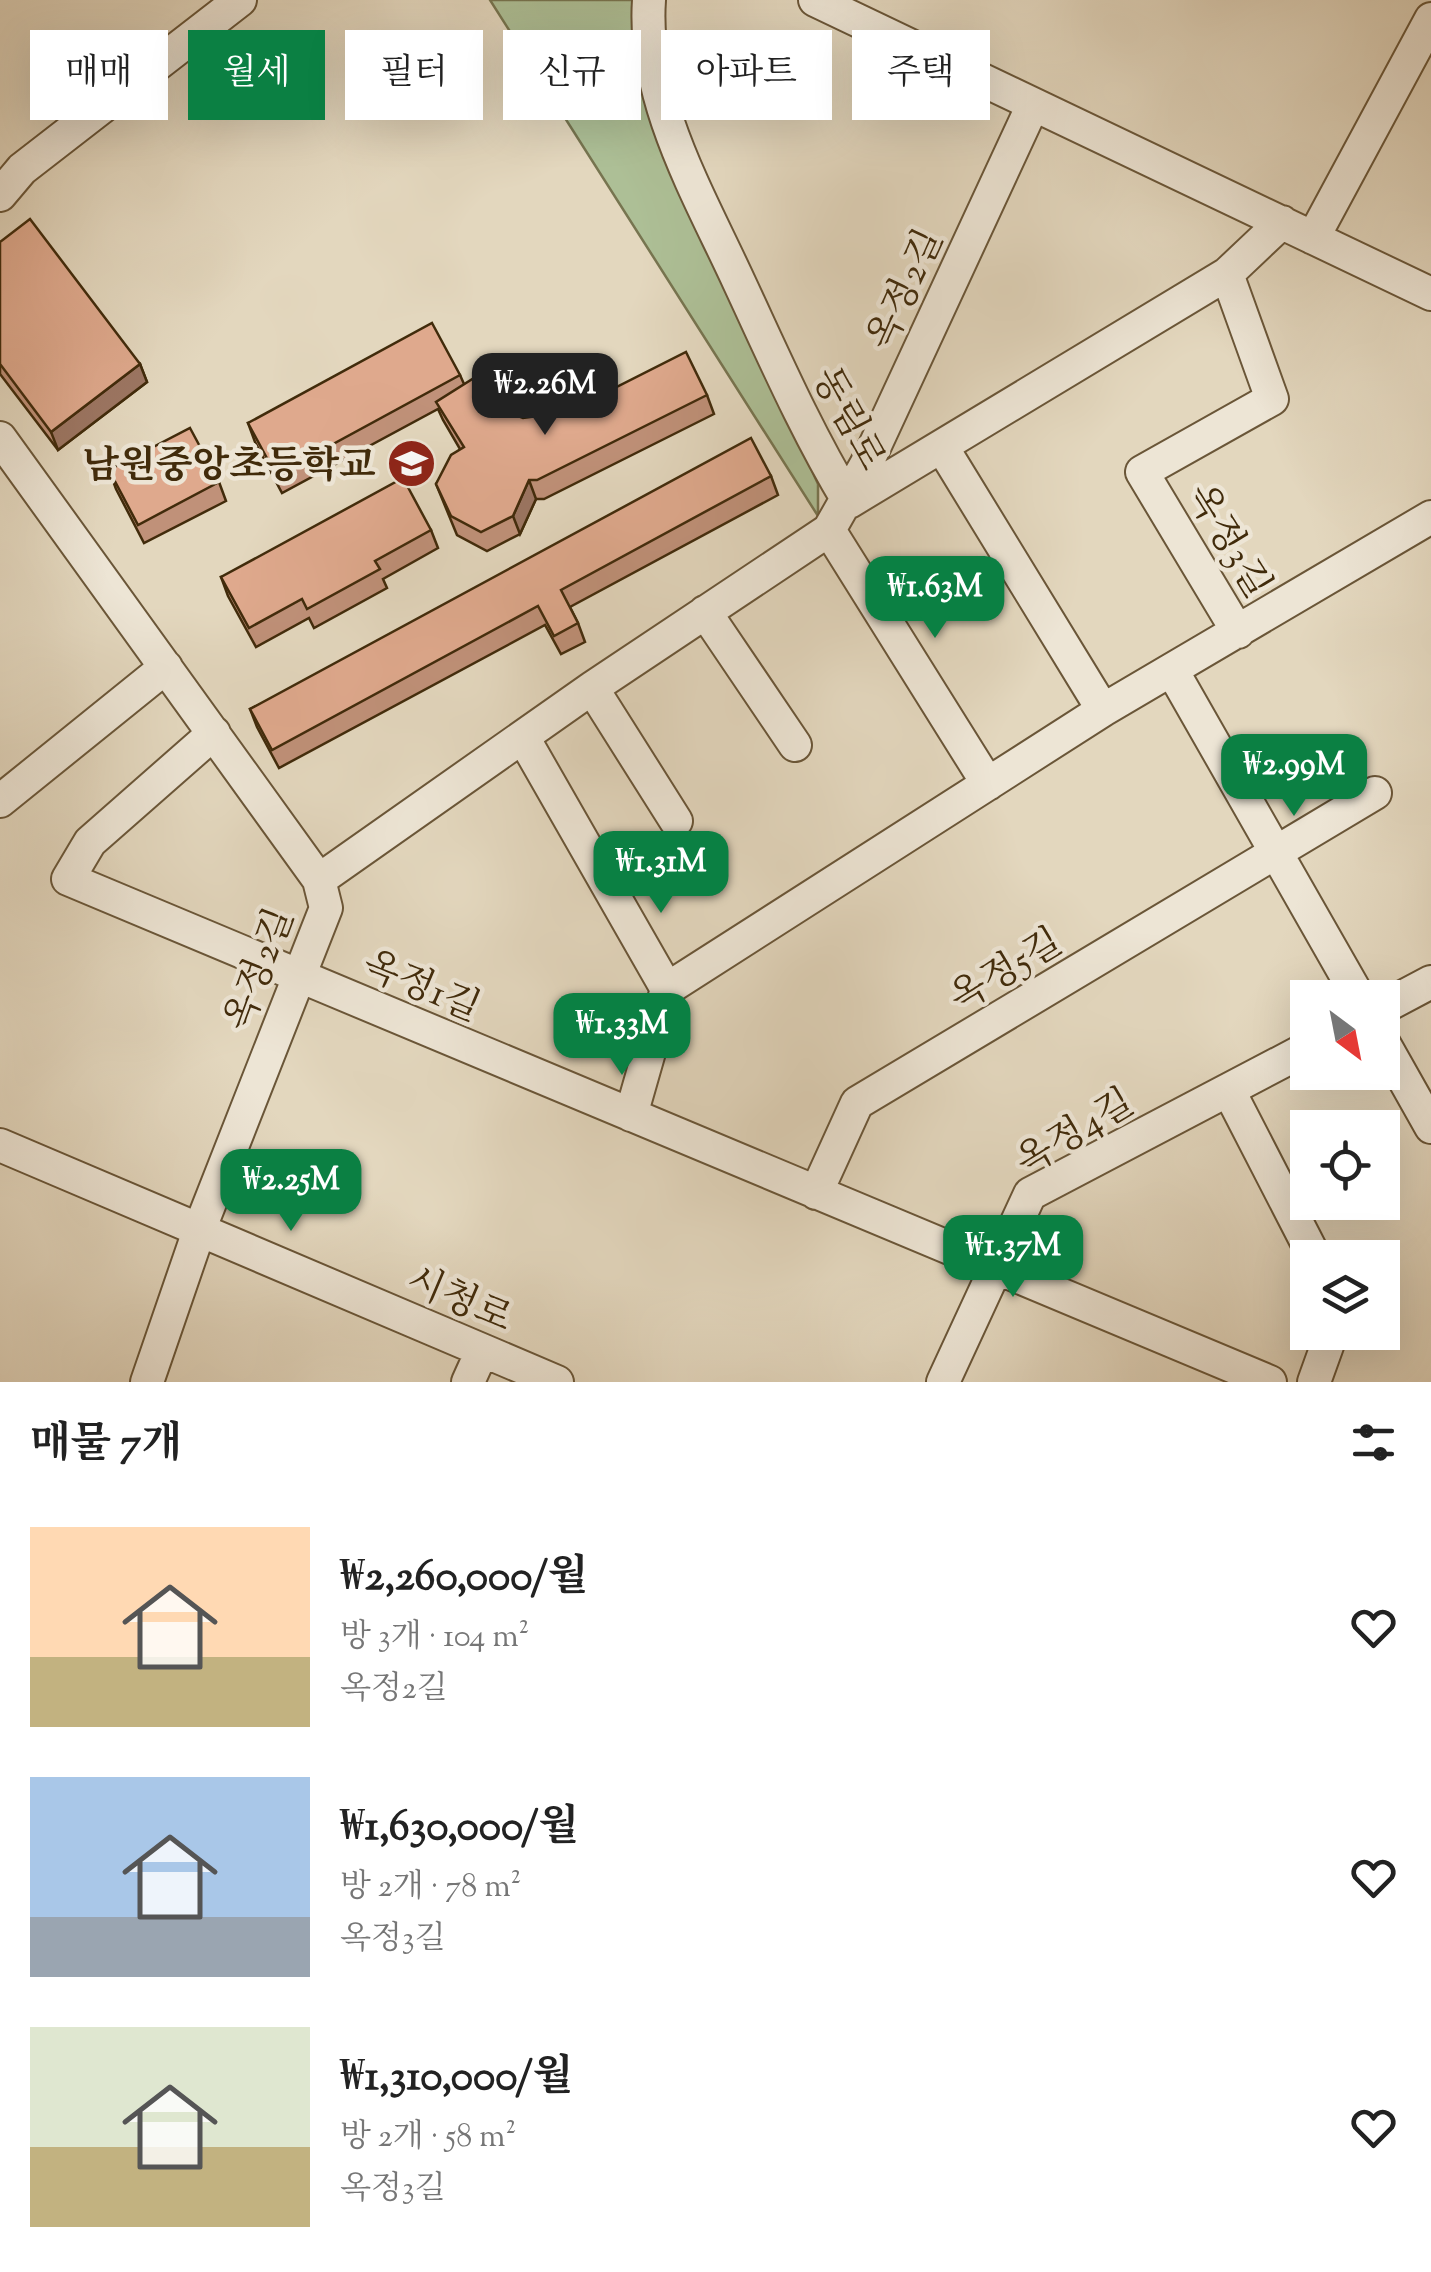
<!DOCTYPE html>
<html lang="ko">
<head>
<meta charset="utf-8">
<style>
	body { margin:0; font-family:"Sorts Mill Goudy","Noto Serif KR",serif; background:#f2f2f2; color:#222; height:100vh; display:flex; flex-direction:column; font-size:38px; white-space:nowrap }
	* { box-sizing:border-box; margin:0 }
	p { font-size:32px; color:#767676 }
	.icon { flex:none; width:55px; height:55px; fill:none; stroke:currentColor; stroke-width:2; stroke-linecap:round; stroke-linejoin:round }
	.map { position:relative; height:1382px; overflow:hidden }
	.panel { display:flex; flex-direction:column; background:#fff; flex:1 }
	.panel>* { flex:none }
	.guide { position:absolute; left:30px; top:30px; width:1372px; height:90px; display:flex; gap:20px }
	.needle { width:65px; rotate:148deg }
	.tools { position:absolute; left:1290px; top:980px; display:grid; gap:20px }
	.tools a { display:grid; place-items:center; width:110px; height:110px; border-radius:0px; background:#fff; box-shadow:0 10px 40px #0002; font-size:50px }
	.price { position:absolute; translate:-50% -85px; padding:0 22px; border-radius:20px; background:#0b8043; color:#fff; font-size:32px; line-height:65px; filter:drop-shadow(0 2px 5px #0008) }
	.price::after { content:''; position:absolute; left:50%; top:60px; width:30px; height:22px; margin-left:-15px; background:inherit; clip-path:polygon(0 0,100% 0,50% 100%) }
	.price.selected { background:#222; color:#fff }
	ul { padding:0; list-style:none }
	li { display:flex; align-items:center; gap:30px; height:250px; padding:0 30px }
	li span { display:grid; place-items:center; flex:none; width:280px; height:200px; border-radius:0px; color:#555 }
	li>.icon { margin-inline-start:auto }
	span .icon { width:120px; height:120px; fill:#fffc; stroke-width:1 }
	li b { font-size:42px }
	h2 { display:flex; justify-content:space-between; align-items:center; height:120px; padding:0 30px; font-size:42px }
	.pill { padding:0 35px; border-radius:0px; background:#fff; box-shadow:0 10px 40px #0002; font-size:35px; line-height:90px }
	.pill.selected { background:#0b8043; color:#fff }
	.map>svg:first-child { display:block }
	.green { fill:#adbf96; stroke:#777550; stroke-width:2.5 }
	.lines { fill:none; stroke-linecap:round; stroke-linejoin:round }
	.minor-casing { stroke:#6a5638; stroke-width:36 }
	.minor { stroke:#ede5d5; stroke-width:32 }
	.wall { fill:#c09179; stroke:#412b0b; stroke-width:2.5 }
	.shaded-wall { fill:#9c7663; stroke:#412b0b; stroke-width:2.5 }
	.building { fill:#dfa98d; stroke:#412b0b; stroke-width:2.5 }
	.labels { text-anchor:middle; stroke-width:9; stroke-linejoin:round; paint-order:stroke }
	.street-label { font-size:38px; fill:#412b0b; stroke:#ede5d5 }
	.poi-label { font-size:38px; font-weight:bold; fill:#412b0b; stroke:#ede5d5; text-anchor:end }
</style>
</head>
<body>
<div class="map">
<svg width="1431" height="1382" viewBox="0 0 1431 1382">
	<rect width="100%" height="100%" fill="#e3d7be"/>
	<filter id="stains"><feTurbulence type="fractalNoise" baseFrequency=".002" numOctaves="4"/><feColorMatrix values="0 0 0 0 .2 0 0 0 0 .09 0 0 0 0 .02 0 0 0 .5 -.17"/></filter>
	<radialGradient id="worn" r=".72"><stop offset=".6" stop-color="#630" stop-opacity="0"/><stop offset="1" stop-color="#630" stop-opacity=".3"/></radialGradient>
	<path class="green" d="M490 0H635L632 33 658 132 818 484V516Z"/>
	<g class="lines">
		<defs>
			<path id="minor" d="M649 0C642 99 699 195 739 282 774 357 806 431 849 502L1227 274 1282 222
				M815 0 1431 294
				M0 195 22 169 240 0
				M1313 238 1431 19
				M1227 274 1272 399 1142 472 1238 632
				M0 438 319 880
				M942 447 1103 710
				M829 530 988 784
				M705 612 795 745
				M1173 672 1359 998
				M592 688 676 821
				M214 733 90 842 68 879 1270 1382
				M524 739 667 989 631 1115
				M0 801 166 667
				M667 989 1103 710 1431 517
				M1382 1008 1431 982
				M1382 1040 1431 1127
				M1229 1091 1315 1258
				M0 1145 557 1382
				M816 1193 857 1103 1375 793
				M147 1382 200 1228 326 908 319 880 592 688 829 530 866 465 1032 107
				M468 1382 482 1351
				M943 1382 1030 1194 1308 1048
				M1314 1382 1332 1332"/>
		</defs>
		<use href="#minor" class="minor-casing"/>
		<use href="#minor" class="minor"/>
	</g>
	<path class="wall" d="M0 242 140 364 147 382 58 450 0 374Z
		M460 375 464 384 492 406 523 418 707 395 714 414 544 499H536L520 534 487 551 457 535 436 484 460 449 443 420 438 409 282 493 255 442 248 423Z
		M109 470 219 482 226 501 144 543 116 489Z
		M771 476 778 495 570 607 578 623 585 642 561 654 545 625 279 768 257 727 250 709Z
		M431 530 438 548 383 579 387 588 314 628 309 618 256 647 228 596 221 577Z"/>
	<path class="shaded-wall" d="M140 364 147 382 58 450 51 432Z
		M529 480 536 499 520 534 513 516Z"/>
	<path class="building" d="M30 219 140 364 51 432 0 364V242Z
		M432 323 460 375 276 475 248 423Z
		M686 352 707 395 537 480H529L513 516 481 532 451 516 436 484 451 455 464 447 436 402 474 378 492 406 523 418 567 412Z
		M190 428 219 482 138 525 109 470Z
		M751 438 771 476 561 590 578 623 554 636 538 606 272 750 250 709Z
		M403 478 431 530 375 561 380 569 307 609 302 599 249 628 221 577Z"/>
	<defs>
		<symbol id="school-disc" viewBox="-11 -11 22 22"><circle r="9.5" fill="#8f2418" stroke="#ede5d5"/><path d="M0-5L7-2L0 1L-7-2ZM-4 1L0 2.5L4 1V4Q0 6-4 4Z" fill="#fff"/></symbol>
	</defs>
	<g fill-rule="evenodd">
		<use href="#school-disc" x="384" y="436" width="55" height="55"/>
	</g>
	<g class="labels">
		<g class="street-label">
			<text transform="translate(904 289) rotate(-65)" y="13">옥정2길</text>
			<text transform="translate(850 418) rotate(62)" y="13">동림로</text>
			<text transform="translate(1230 540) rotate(59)" y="13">옥정3길</text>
			<text transform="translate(258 969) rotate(-69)" y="13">옥정2길</text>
			<text transform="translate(1005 969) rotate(-31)" y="13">옥정5길</text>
			<text transform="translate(422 985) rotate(23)" y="13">옥정1길</text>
			<text transform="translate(1074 1131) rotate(-31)" y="13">옥정4길</text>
			<text transform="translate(460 1298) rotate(23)" y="13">시청로</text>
		</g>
		<g class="poi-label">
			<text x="376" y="477">남원중앙초등학교</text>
		</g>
	</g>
	<rect width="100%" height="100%" filter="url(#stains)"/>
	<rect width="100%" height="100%" fill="url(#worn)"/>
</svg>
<div class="tools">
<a><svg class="needle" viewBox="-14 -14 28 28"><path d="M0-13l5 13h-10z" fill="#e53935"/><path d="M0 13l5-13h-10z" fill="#767676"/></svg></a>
<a><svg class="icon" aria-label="locate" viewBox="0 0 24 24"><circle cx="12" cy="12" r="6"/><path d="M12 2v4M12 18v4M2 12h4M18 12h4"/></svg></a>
<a><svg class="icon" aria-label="layers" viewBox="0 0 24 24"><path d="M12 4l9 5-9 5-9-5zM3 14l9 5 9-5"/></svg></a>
</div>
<b class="price selected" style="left:545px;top:438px">₩2.26M</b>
<b class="price" style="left:935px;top:641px">₩1.63M</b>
<b class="price" style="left:1294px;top:819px">₩2.99M</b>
<b class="price" style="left:661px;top:916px">₩1.31M</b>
<b class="price" style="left:622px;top:1078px">₩1.33M</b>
<b class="price" style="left:291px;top:1234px">₩2.25M</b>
<b class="price" style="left:1013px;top:1300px">₩1.37M</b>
<div class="guide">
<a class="pill">매매</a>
<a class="pill selected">월세</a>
<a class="pill">필터</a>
<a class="pill">신규</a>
<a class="pill">아파트</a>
<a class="pill">주택</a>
</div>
</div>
<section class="panel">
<h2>매물 7개<svg class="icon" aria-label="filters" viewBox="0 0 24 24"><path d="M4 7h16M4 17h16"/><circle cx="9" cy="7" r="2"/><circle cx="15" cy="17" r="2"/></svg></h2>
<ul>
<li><span style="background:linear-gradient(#ffd9b3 65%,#c2b280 0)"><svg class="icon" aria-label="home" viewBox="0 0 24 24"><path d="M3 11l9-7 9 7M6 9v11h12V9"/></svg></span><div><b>₩2,260,000/월</b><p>방 3개 · 104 m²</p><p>옥정2길</p></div><svg class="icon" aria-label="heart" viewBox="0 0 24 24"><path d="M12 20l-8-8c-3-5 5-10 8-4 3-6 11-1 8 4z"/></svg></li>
<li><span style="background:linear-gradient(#a9c7e8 70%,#9aa5b1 0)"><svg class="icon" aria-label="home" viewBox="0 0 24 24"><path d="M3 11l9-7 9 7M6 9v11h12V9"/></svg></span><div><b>₩1,630,000/월</b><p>방 2개 · 78 m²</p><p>옥정3길</p></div><svg class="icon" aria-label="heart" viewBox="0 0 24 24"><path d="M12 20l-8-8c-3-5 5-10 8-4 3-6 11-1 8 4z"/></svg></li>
<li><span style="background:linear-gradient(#dfe7d0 60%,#c2b280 0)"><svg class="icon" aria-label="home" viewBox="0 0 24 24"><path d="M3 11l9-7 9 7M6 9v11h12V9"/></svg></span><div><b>₩1,310,000/월</b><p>방 2개 · 58 m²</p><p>옥정3길</p></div><svg class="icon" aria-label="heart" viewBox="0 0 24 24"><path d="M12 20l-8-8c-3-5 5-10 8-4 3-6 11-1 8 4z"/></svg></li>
</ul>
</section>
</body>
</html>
